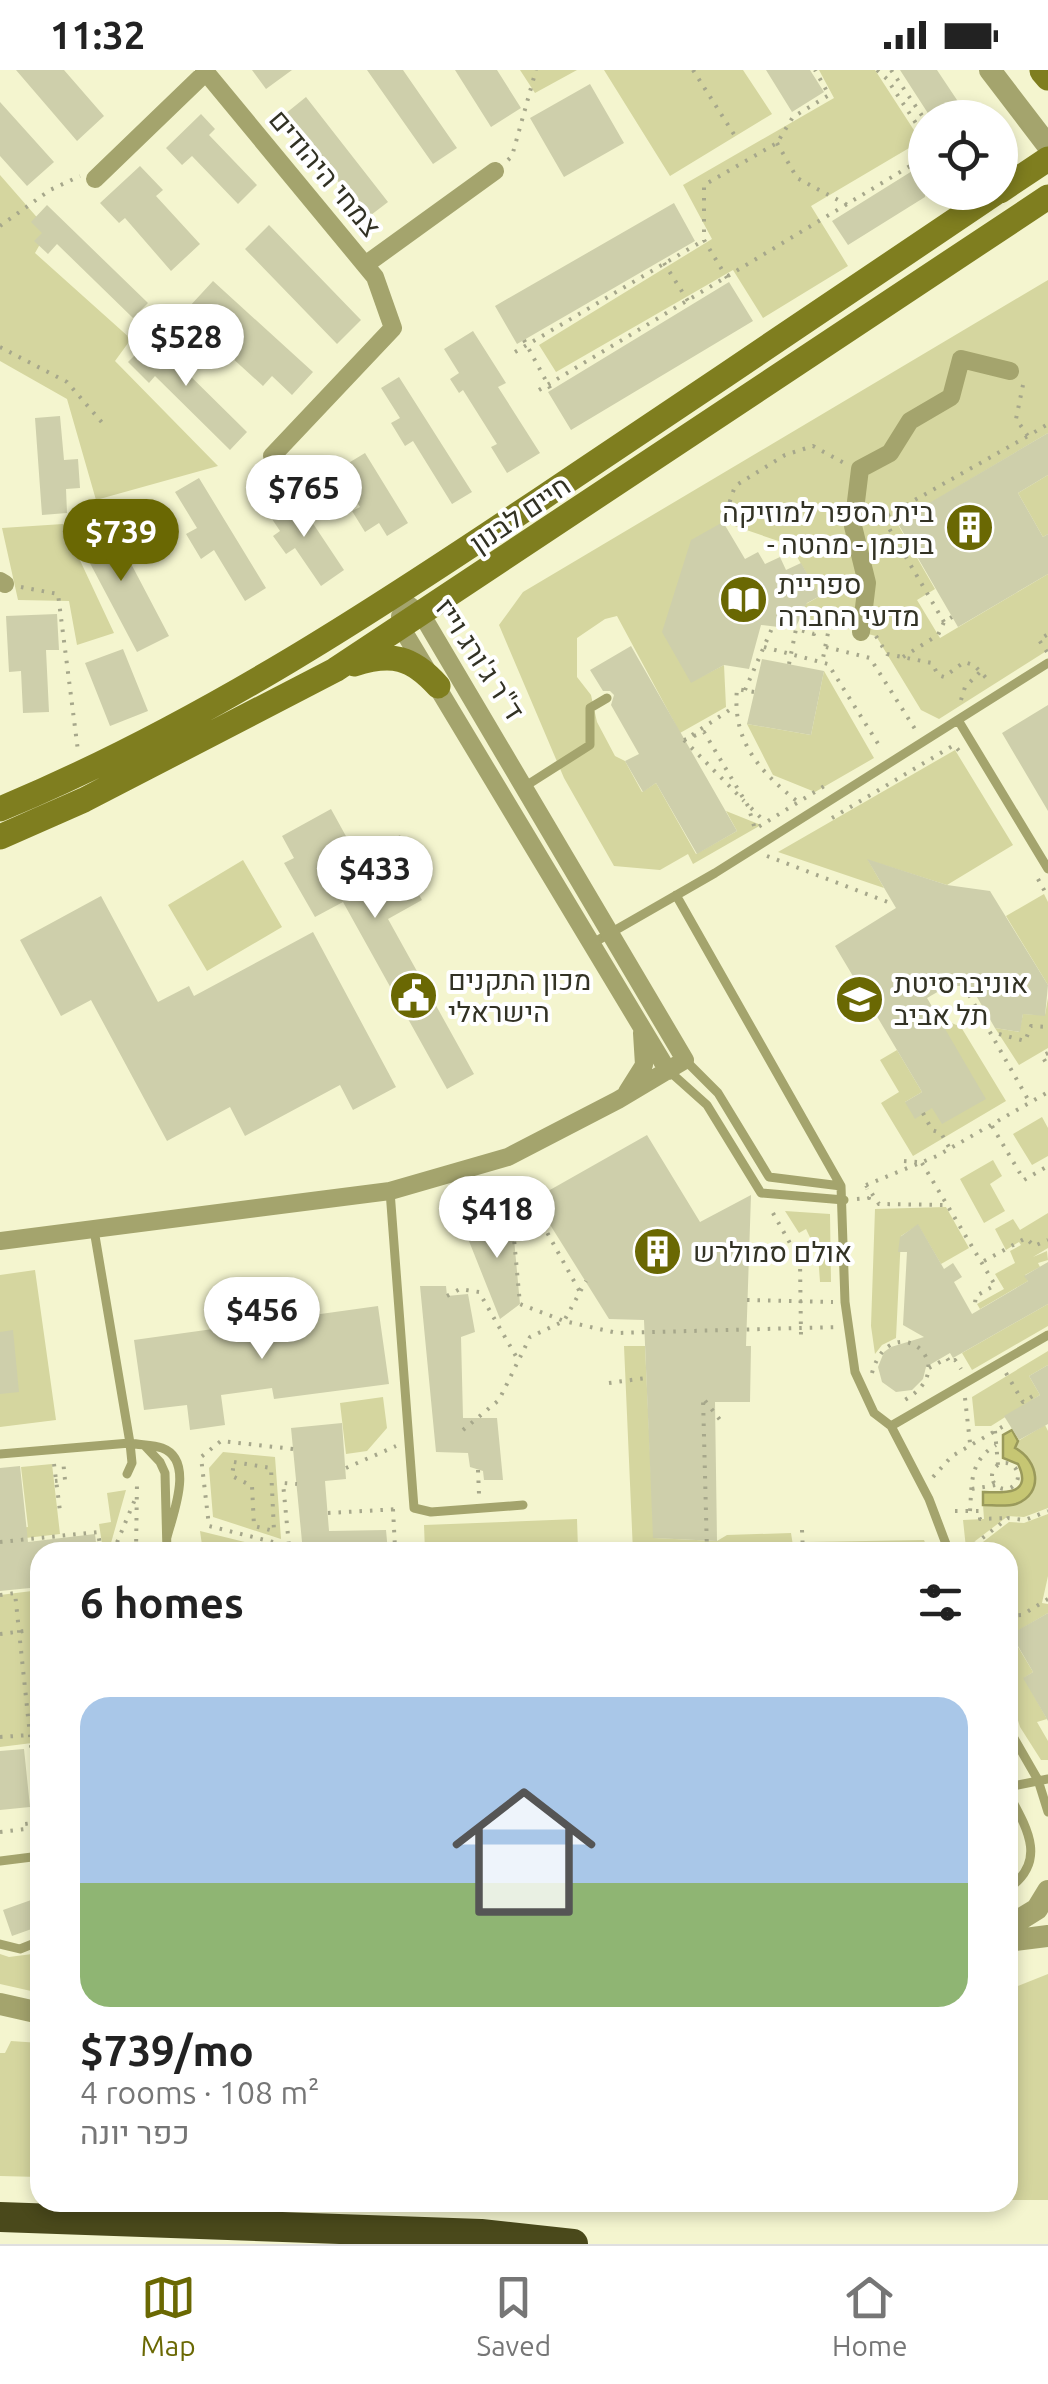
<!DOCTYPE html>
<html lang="en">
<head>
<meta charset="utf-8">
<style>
	body { margin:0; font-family:Ubuntu,Heebo,sans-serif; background:#f2f2f2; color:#222; height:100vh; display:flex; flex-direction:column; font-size:38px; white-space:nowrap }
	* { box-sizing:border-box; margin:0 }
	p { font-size:32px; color:#767676 }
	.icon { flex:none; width:55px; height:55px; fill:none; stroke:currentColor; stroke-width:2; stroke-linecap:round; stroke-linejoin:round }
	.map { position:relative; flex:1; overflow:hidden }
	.details { position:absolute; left:30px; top:1472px; width:988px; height:670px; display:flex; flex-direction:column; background:#fff; border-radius:30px; box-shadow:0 5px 15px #0003 }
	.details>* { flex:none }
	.fabs { position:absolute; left:908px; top:30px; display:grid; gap:20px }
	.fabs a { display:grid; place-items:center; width:110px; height:110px; border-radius:50%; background:#fff; box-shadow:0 5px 15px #0003; font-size:50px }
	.price { position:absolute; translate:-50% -85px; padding:0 22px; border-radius:35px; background:#fff; color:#222; font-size:32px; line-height:65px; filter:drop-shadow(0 2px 5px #0008) }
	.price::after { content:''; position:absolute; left:50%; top:60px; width:30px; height:22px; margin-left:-15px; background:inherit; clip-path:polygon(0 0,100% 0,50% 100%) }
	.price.selected { background:#6a6803; color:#fff }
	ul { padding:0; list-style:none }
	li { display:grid; align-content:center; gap:20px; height:530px; padding:0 50px }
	li span { display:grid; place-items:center; height:310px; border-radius:30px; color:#555 }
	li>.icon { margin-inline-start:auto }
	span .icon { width:180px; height:180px; fill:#fffc; stroke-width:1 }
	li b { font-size:42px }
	h2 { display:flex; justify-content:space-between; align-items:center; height:120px; padding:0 50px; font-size:42px }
	.status { display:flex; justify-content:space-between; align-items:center; height:70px; padding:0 50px; background:#fff; direction:ltr }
	.status svg { height:28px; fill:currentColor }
	.dock { display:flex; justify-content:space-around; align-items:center; height:140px; border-top:2px solid #e0e0e0; background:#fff; font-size:28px; color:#767676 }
	.dock a { display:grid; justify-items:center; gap:5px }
	.dock .selected { color:#6a6803 }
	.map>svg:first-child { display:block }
	.green { fill:#d5d69f }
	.water { fill:#c6c673; stroke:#9a9a5b; stroke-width:2.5 }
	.building { fill:#cecfab }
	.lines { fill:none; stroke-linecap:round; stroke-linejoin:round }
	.path { stroke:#a6a78b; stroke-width:4; stroke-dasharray:2.5 8; stroke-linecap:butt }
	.service { stroke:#a4a46d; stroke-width:9 }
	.minor { stroke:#a4a46d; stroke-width:18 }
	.tertiary { stroke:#a4a46d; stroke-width:22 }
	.secondary { stroke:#7f7e1f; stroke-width:25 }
	.motorway { stroke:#4a491b; stroke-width:30 }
	.labels { text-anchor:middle; stroke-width:8; stroke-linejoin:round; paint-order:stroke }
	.street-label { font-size:28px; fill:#323224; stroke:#fff }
	.poi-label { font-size:28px; fill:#323224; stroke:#fff; text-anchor:start }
</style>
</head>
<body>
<div class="status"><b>11:32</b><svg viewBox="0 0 49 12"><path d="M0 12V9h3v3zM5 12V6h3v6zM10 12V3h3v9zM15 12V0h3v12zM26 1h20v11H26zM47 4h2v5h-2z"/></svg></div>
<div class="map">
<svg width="1048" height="2174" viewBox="0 0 1048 2174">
	<rect width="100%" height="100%" fill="#f4f5cf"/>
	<path class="green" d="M520 0H577L535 23Z
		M604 0H743L772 44 670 106Z
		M819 0H875L921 71 811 136 848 196 763 248 733 200 556 302 539 275 712 169 683 115 834 28Z
		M0 105 48 160 35 183 131 269 115 291 218 396 96 430 67 329 0 291Z
		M1048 210V363L897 453 935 519 917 530 940 568 1048 504V580L939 649 921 640 876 566 800 547 806 534 820 526 790 475 723 452 691 612 724 595 726 637 680 663 617 546 605 549 577 568V607L591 625 597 652 615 686 625 691 642 722 656 713 696 784 737 761 726 741 761 755 693 794 688 784 660 800 614 796 564 708 499 555 523 522Z
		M1048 405V464L1043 467 1018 423Z
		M63 454 114 563 77 575 69 531 18 530 2 458Z
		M824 601 874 688 815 722 773 705 747 654 811 665Z
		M955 680 1013 775 947 815 868 790 884 818 778 782Z
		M243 790 282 857 207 901 168 835Z
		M1044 824 1048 832V915L1006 846Z
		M1048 928V978L1019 995 995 958 1019 962 1023 944 1045 945Z
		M938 947 961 957 1006 1031 913 1086 881 1033 899 1022 880 990 897 980 922 1022 905 1032 932 1038Z
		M1042 1047 1048 1058V1086L1032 1095 1013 1064Z
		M993 1090 1002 1106 990 1114 1005 1141 984 1153 960 1109Z
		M946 1137 969 1178 941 1194 918 1155 901 1166 896 1268 882 1275 875 1284 871 1256 875 1139Z
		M785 1141 830 1144 831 1212H820L818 1184 806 1159 799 1163Z
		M1048 1143V1178L1033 1187 1047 1181 1048 1190 1038 1193 1040 1197 1025 1205 1028 1211 980 1239 977 1234 1004 1219 995 1204 1015 1193 1010 1181 1021 1175 1019 1172 1006 1180 995 1159 1013 1149 1020 1160Z
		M35 1200 56 1350 0 1357V1205Z
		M1048 1234V1256L972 1300 962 1283Z
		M624 1276H645L654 1468 717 1471 727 1465 791 1463 794 1482H633Z
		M1048 1281V1295L1029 1306 1040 1325 991 1356H975L972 1327Z
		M383 1327 387 1358 367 1381 346 1384 340 1333Z
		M1045 1355 1048 1361V1438L1024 1447 1008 1446 966 1478 963 1450 984 1449 983 1435C996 1435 1011 1438 1023 1430 1045 1415 1034 1388 1015 1378L1018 1371Z
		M223 1382 275 1387 281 1469 213 1447 209 1398Z
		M52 1394 60 1464 0 1471V1460L28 1457 21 1397Z
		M126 1420 111 1473 103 1480 99 1454 111 1452 107 1423Z
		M1048 1444V1506L1042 1533 1048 1534V1543L1011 1565 1033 1602 1024 1608 1047 1649 1037 1652 1048 1671V1690H1041L1020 1657 1008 1617V1482H970L1009 1452 1024 1453Z
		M577 1449 578 1479H615L616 1482H425L424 1455Z
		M200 1461 286 1482H203Z
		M924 1470 929 1482H808L807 1472Z
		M40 1520V1672L0 1677V1525Z
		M40 1883V1923L0 1914V1884L9 1887Z
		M1048 1904V2130H1008V1920Z
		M11 1971 40 1973V2107L0 2106V1983H5Z"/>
	<path class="water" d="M1012 1360 1018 1371 1015 1378C1038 1390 1045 1423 1016 1434 1006 1437 993 1435 983 1435V1422C1004 1423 1033 1425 1018 1394L1003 1388V1365Z"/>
	<path class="building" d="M16 0H64L104 46 77 71Z
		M252 0H292L266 19Z
		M367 0H403L457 78 433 94Z
		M455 0H497L521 38 491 57Z
		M766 0H810L824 22 792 42Z
		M900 0H937L969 48H931Z
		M590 14 624 73 564 107 530 48Z
		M306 27 388 132 367 148 285 44Z
		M0 32 54 92 27 116 0 86Z
		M201 44 215 59 209 65 257 115 238 134 192 86 182 95 166 78Z
		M925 93V127L848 175 832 151Z
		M140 96 163 120 156 126 200 174 171 201 125 148 119 153 100 133Z
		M674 133 695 171 517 274 495 236Z
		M47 135 148 233 133 248 57 174 48 184 34 171 42 163 31 152Z
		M269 155 361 250 337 274 245 179Z
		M213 211 313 302 292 325 272 306 263 316 230 286 236 280 189 237Z
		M729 212 753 251 571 360 548 322Z
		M473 261 506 313 498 317 540 383 507 403 491 377 497 374 463 320 459 323 450 309 459 303 444 279Z
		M158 262 178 281 172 288 247 362 230 380 155 306 149 313 128 292Z
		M399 307 472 422 452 434 413 371 405 376 391 353 400 348 381 318Z
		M60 346 64 390 78 389 80 418 66 419 67 443 42 445 35 348Z
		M1048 363V405L1018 423 1043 467 1048 464V504L958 557 897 452Z
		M365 383 408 453 387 466 379 453 365 462 352 441 360 437 337 400Z
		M199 408 266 518 245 531 214 480 201 489 186 464 197 458 175 422Z
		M294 425 344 500 321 516 295 478 286 484 273 466 280 461 268 443Z
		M106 446 169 566 137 582 74 463Z
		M723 452 745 489 758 482 765 494 780 487 786 500 801 493 820 526 807 533 795 559 761 555 749 599 724 595 691 613 662 562 691 470Z
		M57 544 59 580H46L49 642 23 643 21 601 9 602 6 546Z
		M631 576 737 761 697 784 656 713 643 722 625 691 639 684 611 635 614 625 610 621H603L590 600Z
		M123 579 148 641 110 656 85 593Z
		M762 589 824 601 811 665 747 654Z
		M1048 635V741L1002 663Z
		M331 739 358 788 400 765 418 798 407 804 422 830 388 849 474 1004 447 1019 343 832 315 847 284 793 294 788 282 766Z
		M867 789 947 815 990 821 1048 915 1045 946 1023 944 1020 962 995 958 970 915 946 917 927 928 986 1029 942 1054 932 1038 915 1049 905 1032 922 1022 835 876 896 838Z
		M101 826 158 932 189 916 194 926 313 862 396 1017 353 1040 340 1015 245 1066 230 1037 167 1071 91 930 61 946 20 870Z
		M647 1065 700 1152 751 1125 746 1276H751L750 1332H715L717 1471 653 1468 644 1250 609 1249 534 1129Z
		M512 1147 520 1234 500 1249 463 1156Z
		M918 1154 944 1199 953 1193 962 1207 954 1212 972 1244 1028 1211 1024 1206 1048 1192V1234L953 1288 950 1283 926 1297 923 1309 912 1320 896 1322 882 1312 878 1297 884 1282 891 1277 924 1267 903 1255 907 1182H898L900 1167Z
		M420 1216H446L447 1226 468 1224 475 1262 461 1267 463 1348H497L503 1410H484L483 1401 470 1397 468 1383 436 1382Z
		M378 1236 389 1314 274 1329 272 1318 221 1325 225 1355 190 1360 187 1335 144 1340 134 1270Z
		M13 1260 19 1322 0 1324V1262Z
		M1048 1295V1354L1019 1370 1004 1346 1040 1325 1029 1306Z
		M342 1353 346 1409 325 1411 329 1461 386 1460 388 1482H303L291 1358Z
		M20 1396 28 1472 95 1464 97 1482H40V1517L0 1521V1398Z
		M1048 1543V1651L1023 1608 1033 1602 1011 1564Z
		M24 1679 30 1737 0 1740V1681Z
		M34 1829 40 1856 12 1866 3 1840Z"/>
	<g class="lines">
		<path class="path" d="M693 0 737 69
			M877 0 887 9 925 67
			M891 0 925 50
			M777 73 797 108 853 138
			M508 90 512 86 536 0
			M0 156 50 120 80 106
			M664 193 688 231
			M727 208 704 170V115L777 73 793 47 829 25 815 0
			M524 270 551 320
			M0 277 67 312 105 356
			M515 282 704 170
			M1023 315 1016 349 1028 366 1048 354
			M539 320 925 87
			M723 452 735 416 785 385 813 376 846 394
			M21 517 58 524 78 681
			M944 552 883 448 1028 366
			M876 566 887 584 932 593 938 605 944 607 964 592 974 595 990 612
			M764 577 828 594 882 680
			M826 577 870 588 915 659
			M1047 582 1039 570 1048 564
			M903 587 938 565 944 552 952 547
			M789 594 796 559 814 564 816 554 829 558 822 593
			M745 620 773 556
			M754 622 737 619C732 671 759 701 798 732
			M961 630 965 617 980 602
			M692 665 734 637
			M684 670 704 662 748 736 755 759 826 715
			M684 670 744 731
			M751 738 765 752
			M832 748 954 675 960 682
			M767 786 893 834
			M1038 809 1048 827
			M964 916 1030 1033
			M999 964 1025 971 1031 956 1048 957
			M1048 983 1042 986 1048 996
			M923 1043 932 1060 941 1063 950 1079
			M992 1056 1024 1110 1048 1096
			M904 1091 917 1092
			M922 1093 995 1215 976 1226 974 1240
			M517 1108 580 1222
			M517 1109 512 1147 520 1234 564 1251 617 1263 838 1257
			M475 1113 488 1151
			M866 1115 937 1086 1048 1022
			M866 1115 879 1134 948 1135
			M857 1129 869 1128 867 1119
			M773 1143 800 1191 801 1266
			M984 1191 1026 1168 1034 1176 1048 1170
			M447 1226 460 1219 479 1222 517 1288
			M747 1230 833 1232
			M929 1298 947 1288 950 1293 955 1290 961 1299
			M872 1303C891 1233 971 1298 899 1333
			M1006 1303 1023 1332 1036 1324
			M609 1313 646 1308
			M965 1328 970 1373
			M463 1360 499 1330 530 1267 564 1251 586 1211
			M995 1361 998 1395
			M293 1379 221 1371 201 1387 209 1456 289 1476 283 1413 297 1414
			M234 1392 271 1398 274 1461 254 1456 252 1416 232 1406Z
			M992 1406a13 13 0 1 1 26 0a13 13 0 1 1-26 0Z
			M54 1394 60 1441
			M346 1398 396 1376
			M478 1400 479 1424
			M933 1407 952 1386 1009 1353
			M55 1411 65 1410 63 1390
			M972 1419 996 1415
			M393 1439 395 1478 416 1477V1482
			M955 1441H980V1449L1007 1448
			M970 1441C972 1414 969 1391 996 1375
			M328 1443 400 1439
			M802 1460 803 1482
			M0 1472 98 1462 101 1482
			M966 1481 1008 1448 1025 1450 1048 1441
			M113 1482 136 1427
			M136 1482 137 1413
			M707 1482 703 1328 724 1355
			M0 1525 15 1523 33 1694
			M1008 1546 1022 1545 1048 1529
			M33 1560 40 1630
			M0 1564 40 1559
			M0 1667 30 1665
			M0 1762 26 1759 25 1754 40 1752"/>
		<path class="service" d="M958 650 1048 799
			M524 717 590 675V638L607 628
			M676 825 841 1116 845 1232 855 1302 874 1343 891 1356 929 1429 949 1482
			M593 873 715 803 1048 593
			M685 990 718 1023 769 1107 841 1116
			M669 1001 707 1035 761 1123 844 1130
			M390 1121 414 1438 431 1442 523 1435
			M891 1356 1048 1265
			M145 1376 160 1392 165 1403 167 1482
			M0 1384 130 1373 94 1160
			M127 1404 132 1393 130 1373C139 1375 153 1375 162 1378 195 1390 173 1444 167 1467
			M1008 1658 1038 1710 1048 1742
			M1008 1717 1048 1709
			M1008 1723C1027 1758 1048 1791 1008 1819
			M0 1791 40 1786
			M0 1874 20 1879 40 1871"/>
		<path class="minor" d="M204 0 375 207 393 258 272 386
			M95 109 206 2
			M365 195 495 101
			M0 511 5 514
			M400 546 401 557 668 1001
			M861 562 867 513 853 456 860 399 890 383 910 351 951 327 961 289 1010 301
			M627 1022 644 995 642 963
			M0 1171 390 1121 508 1087 618 1030 685 990 422 545 397 526"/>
		<path class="tertiary" d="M990 0 1048 76
			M1008 1857 1037 1839 1048 1821
			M1008 1871 1048 1866
			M0 1934 40 1943"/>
		<path class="secondary" d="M1042 1 1048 8
			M1000 121 1048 89
			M354 594C392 582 412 587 438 616
			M0 739C202 655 382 536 563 414 708 317 852 220 997 122
			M0 767 84 730 335 600 1048 127"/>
		<path class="motorway" d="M0 2147 481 2164 573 2174"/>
	</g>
	<defs>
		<symbol id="building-disc" viewBox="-11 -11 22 22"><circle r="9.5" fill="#6a6803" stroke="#fff"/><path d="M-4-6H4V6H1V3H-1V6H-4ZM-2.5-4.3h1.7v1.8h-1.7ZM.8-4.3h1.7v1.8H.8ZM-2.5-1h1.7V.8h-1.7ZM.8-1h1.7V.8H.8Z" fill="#fff"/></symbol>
		<symbol id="library-disc" viewBox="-11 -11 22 22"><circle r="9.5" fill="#6a6803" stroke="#fff"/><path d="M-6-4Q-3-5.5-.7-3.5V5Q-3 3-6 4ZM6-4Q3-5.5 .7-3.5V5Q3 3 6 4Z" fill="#fff"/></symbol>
		<symbol id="civic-disc" viewBox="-11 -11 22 22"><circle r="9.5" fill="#6a6803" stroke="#fff"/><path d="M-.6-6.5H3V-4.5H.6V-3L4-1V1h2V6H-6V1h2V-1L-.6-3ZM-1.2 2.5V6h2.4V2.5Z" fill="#fff"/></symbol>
		<symbol id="university-disc" viewBox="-11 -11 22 22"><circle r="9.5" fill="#6a6803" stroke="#fff"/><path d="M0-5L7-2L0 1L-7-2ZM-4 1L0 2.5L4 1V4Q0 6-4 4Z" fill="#fff"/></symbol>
	</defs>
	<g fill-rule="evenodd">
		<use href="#building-disc" x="942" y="430" width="55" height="55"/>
		<use href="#library-disc" x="716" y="502" width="55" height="55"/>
		<use href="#civic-disc" x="386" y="898" width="55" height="55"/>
		<use href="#university-disc" x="832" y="902" width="55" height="55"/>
		<use href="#building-disc" x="630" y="1154" width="55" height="55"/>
	</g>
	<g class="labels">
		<g class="street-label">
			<text transform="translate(325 103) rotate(50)" y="10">צמחי היהודים</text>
			<text transform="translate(520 444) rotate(-34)" y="10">חיים לבנון</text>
			<text transform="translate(480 589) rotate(57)" y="10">ד"ר ג'ורג וייז</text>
		</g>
		<g class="poi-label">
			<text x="934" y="452" text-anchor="end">בית הספר למוזיקה<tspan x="934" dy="32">- בוכמן - מהטה</tspan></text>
			<text x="778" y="524">ספריית<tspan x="778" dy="32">מדעי החברה</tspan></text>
			<text x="448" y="920">מכון התקנים<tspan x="448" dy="32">הישראלי</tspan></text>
			<text x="894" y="923">אוניברסיטת<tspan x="894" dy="32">תל אביב</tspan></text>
			<text x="693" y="1192">אולם סמולרש</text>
		</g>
	</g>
</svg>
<div class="fabs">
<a><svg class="icon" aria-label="locate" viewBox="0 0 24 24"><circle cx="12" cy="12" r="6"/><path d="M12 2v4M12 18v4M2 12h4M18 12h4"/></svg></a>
</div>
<b class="price" style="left:186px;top:319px">$528</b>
<b class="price" style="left:304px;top:470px">$765</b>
<b class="price selected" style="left:121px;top:514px">$739</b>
<b class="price" style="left:375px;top:851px">$433</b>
<b class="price" style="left:497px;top:1191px">$418</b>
<b class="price" style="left:262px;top:1292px">$456</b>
<section class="details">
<h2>6 homes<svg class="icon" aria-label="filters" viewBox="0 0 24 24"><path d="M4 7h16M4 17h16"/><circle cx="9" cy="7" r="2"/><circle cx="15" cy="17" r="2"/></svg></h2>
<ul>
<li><span style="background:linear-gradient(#a9c7e8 60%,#8fb573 0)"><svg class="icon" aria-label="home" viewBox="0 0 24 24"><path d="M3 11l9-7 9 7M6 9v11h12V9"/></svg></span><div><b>$739/mo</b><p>4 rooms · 108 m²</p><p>כפר יונה</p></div></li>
</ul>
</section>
</div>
<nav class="dock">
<a class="selected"><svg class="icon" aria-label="map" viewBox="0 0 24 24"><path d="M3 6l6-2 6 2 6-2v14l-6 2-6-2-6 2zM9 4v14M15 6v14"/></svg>Map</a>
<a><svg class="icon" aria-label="saved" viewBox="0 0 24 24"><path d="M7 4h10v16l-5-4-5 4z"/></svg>Saved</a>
<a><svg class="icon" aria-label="home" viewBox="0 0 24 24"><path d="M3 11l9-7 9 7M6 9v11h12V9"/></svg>Home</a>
</nav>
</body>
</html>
